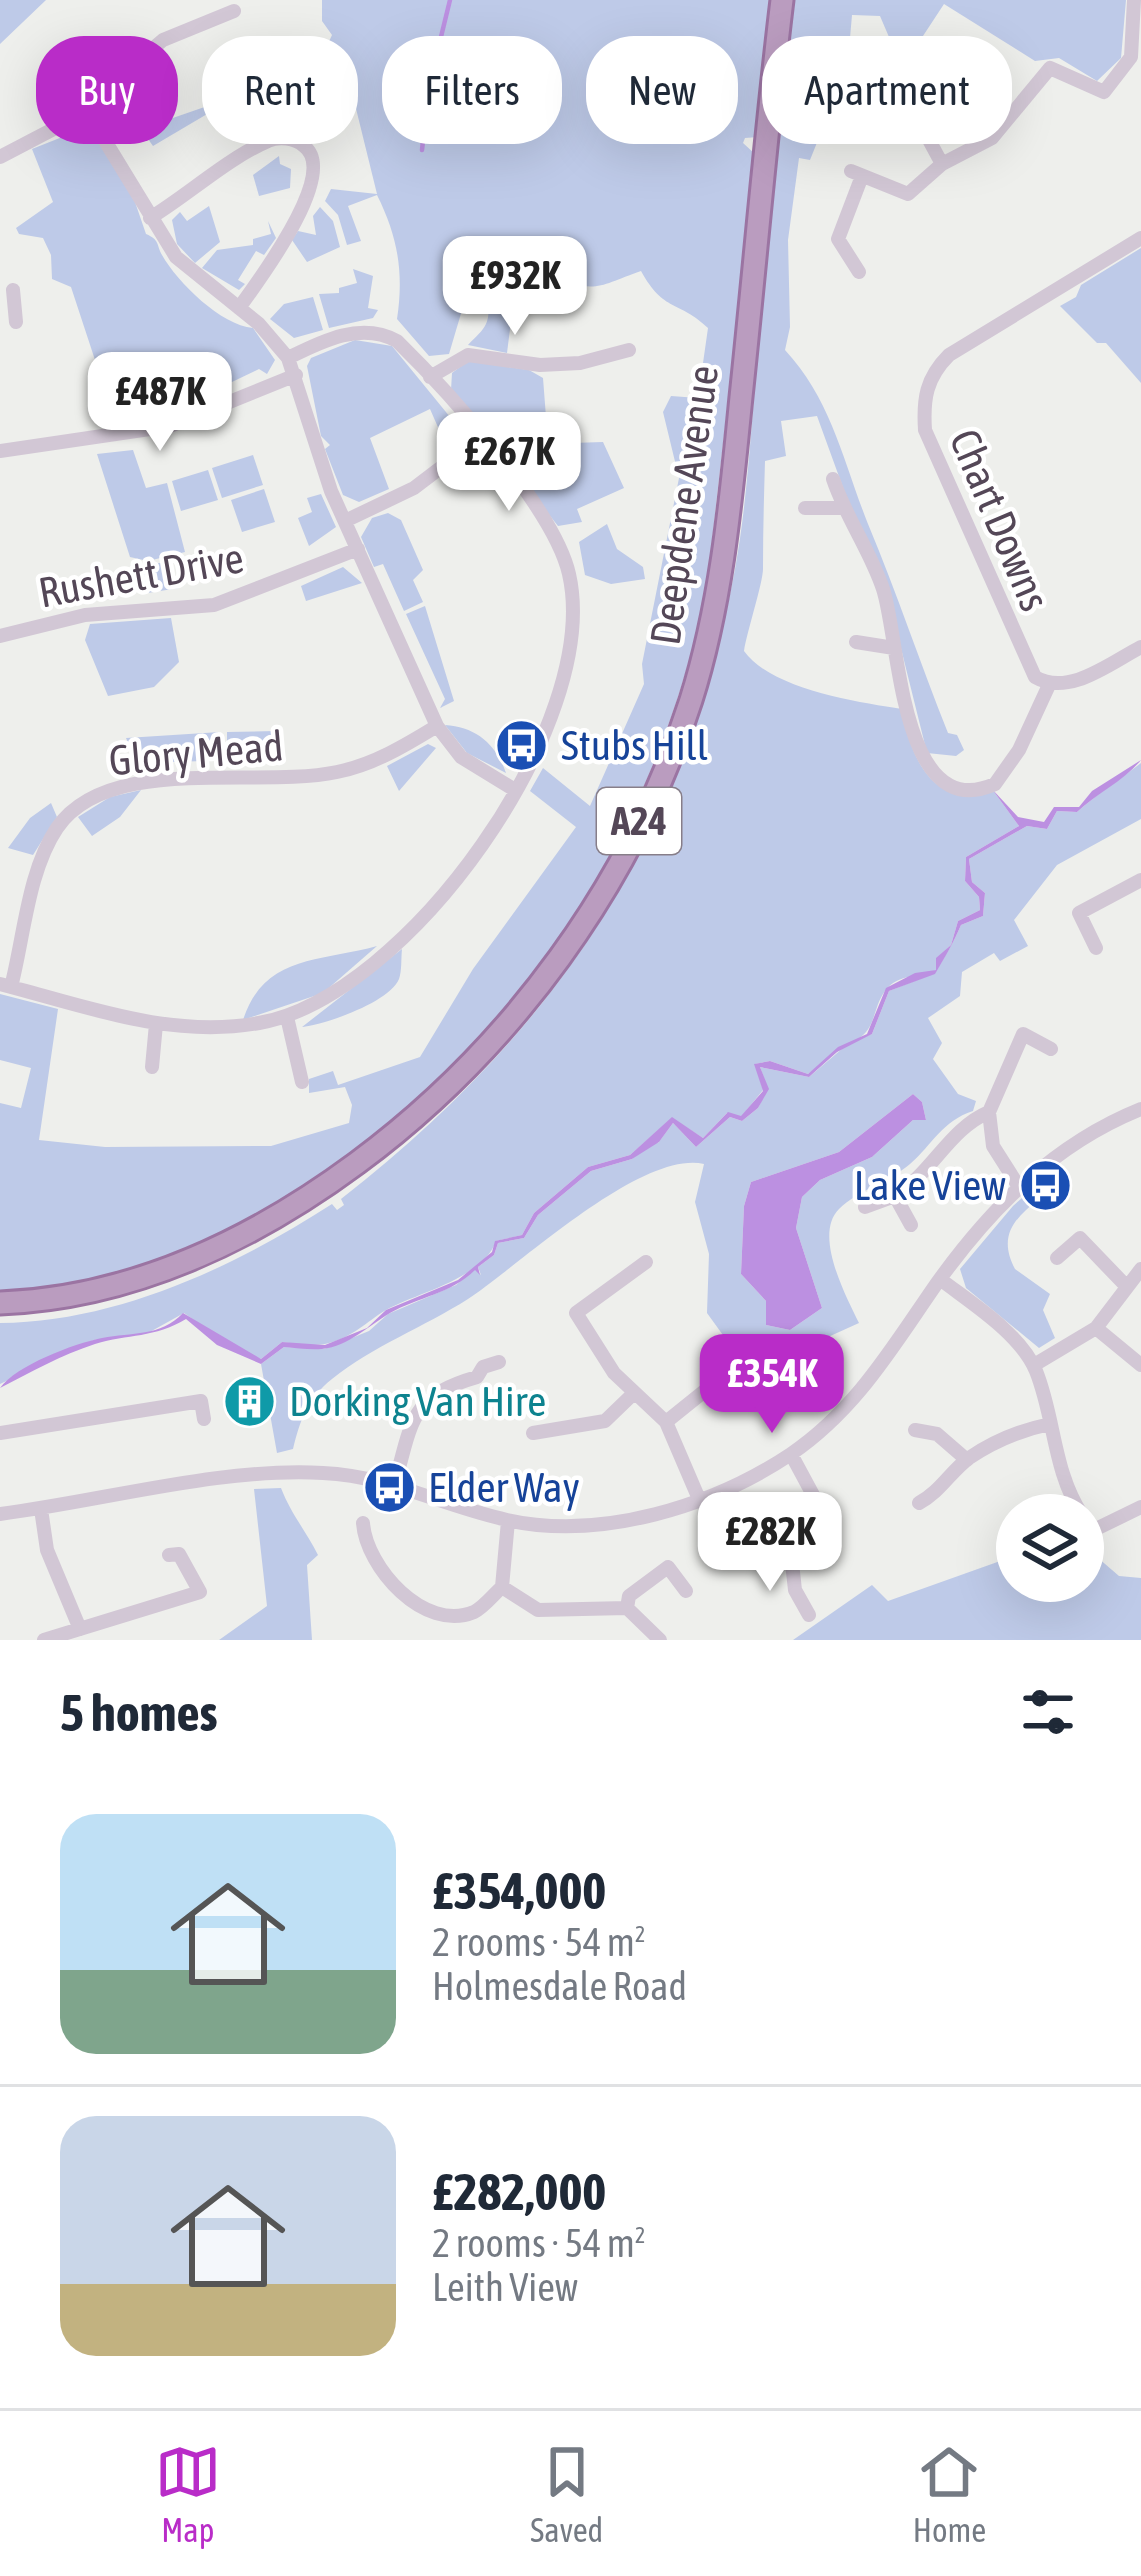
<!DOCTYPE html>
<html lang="en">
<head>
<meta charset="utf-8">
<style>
	body { margin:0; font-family:"Asap Condensed",sans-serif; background:#f2f2f3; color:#1f2937; height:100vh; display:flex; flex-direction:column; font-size:45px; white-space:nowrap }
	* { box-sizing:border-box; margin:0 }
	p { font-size:39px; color:#747a83 }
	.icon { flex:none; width:66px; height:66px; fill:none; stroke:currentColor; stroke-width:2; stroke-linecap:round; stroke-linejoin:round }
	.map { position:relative; height:1640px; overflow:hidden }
	.sheet { display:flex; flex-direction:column; background:#fff; flex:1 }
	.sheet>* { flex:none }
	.top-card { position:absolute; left:36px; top:36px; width:1071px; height:108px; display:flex; gap:24px }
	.fabs { position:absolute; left:996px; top:1494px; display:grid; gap:24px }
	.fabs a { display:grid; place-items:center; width:108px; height:108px; border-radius:50%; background:#fff; box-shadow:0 12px 48px #0002; font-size:60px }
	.price { position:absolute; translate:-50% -102px; padding:0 27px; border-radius:24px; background:#fff; color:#222; font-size:39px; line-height:78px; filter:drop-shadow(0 3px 6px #0008) }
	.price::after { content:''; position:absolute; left:50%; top:72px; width:36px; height:27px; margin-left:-18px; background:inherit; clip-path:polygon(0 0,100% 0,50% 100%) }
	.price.selected { background:#b92cc8; color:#fff }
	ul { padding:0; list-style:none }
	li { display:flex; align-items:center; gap:36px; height:300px; padding:0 60px }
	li+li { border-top:3px solid #e0e1e3 }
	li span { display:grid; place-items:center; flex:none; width:336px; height:240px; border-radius:36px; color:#555 }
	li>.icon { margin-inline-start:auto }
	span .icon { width:144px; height:144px; fill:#fffc; stroke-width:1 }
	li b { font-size:51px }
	h2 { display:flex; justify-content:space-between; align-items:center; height:144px; padding:0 60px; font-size:51px }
	.pill { padding:0 42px; border-radius:48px; background:#fff; box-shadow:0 12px 48px #0002; font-size:42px; line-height:108px }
	.pill.selected { background:#b92cc8; color:#fff }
	.tab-bar { display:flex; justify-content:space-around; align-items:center; height:168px; border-top:3px solid #e0e1e3; background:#fff; font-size:33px; color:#747a83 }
	.tab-bar a { display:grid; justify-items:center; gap:6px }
	.tab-bar .selected { color:#b92cc8 }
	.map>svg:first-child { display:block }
	.green { fill:#becae8; fill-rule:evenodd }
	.water { fill:#bc90e1 }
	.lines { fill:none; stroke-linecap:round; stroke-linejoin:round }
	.stream { stroke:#bc90e1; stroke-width:4.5 }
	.trunk-casing { stroke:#9b74a2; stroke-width:27 }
	.minor { stroke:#d2c7d5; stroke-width:14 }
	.trunk { stroke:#ba9cbf; stroke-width:21 }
	.labels { text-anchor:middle; stroke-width:9; stroke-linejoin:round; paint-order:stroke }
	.shield { fill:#fff; stroke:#877e89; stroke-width:3 }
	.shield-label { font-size:39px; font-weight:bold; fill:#544757 }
	.street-label { font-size:42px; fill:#544757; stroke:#fff }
	.transit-label { font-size:42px; fill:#164399; stroke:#fff; text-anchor:start }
	.culture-label { font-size:42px; fill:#0d838f; stroke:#fff; text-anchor:start }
</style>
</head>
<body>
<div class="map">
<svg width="1141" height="1640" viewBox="0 0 1141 1640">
	<rect width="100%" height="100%" fill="#eeefec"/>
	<path class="green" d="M0 0H46L0 44Z
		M322 0H770L758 137 745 138 743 143 755 154C741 262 732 371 719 479 713 529 709 582 697 631 644 841 527 1021 357 1153 255 1231 131 1292 0 1294V1103L21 1108 31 1068 0 1060V994L58 1009 39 1140 105 1147 271 1146 349 1123 352 1105 345 1087 309 1093V1079L333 1071 338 1085 420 1057 473 969 576 827 530 791 543 768 590 806 644 684 642 664 679 478 663 412 671 396 698 398 708 328C679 300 664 313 641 271 598 286 588 299 551 266L501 294 512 313 507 353 468 345C483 329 491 326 488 300H465L449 354 429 356 397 319C404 273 398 237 377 195L348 206 361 241 347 245 338 215 325 201 331 189 377 194 346 68 339 61 326 63 315 80 255 94 247 82C273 72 322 62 332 35L322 21Z
		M793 0H1126L1121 58 1097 81 1059 58 1035 61 944 4 921 39 889 37 880 16 852 15 844 107 828 143 818 140 810 160 799 158 788 240 790 327 785 350C832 401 843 461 868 524 897 593 920 663 948 733L957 735 964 750 956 756 927 753 884 580 853 515 817 416 781 421 786 456 765 461C764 496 763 531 763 567 764 580 747 631 744 651 771 689 856 702 902 709 910 756 933 812 992 789L1019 826 966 857 965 881 979 897 980 910 958 921 951 945 937 958 936 970C920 978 898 973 885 991 872 1009 877 1027 857 1040L872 1034 889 991 935 973C945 956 953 944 961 925L983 916 985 893 972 882 969 859 1027 826 1047 829 1057 811 1077 812C1097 794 1119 780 1141 763V819L1057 865 1014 920 1028 946 1000 961 994 953 962 972 960 996 928 1018 942 1043 933 1059 958 1094 976 1101 973 1111C942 1121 933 1144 910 1164 889 1182 859 1190 839 1209 813 1235 846 1296 859 1323L828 1337 830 1346 819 1350 821 1360 812 1363 816 1378 791 1363 749 1358 733 1349 707 1313 709 1254 695 1202 704 1164C641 1150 520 1265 468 1299 424 1327 373 1346 332 1379 308 1398 300 1420 293 1449L277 1453 261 1364 284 1347 324 1349 342 1342 369 1331 388 1314 456 1285 475 1269 481 1275 478 1267 494 1255 498 1243 524 1238 538 1215 591 1171 632 1159 654 1140 658 1143 673 1123 696 1147 730 1117 742 1121 758 1108 768 1089 760 1067 809 1077 850 1042 808 1074 770 1061 755 1064 763 1090 741 1117 727 1113 703 1138 672 1118 630 1155 588 1167 534 1213 522 1235 496 1241C483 1279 416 1293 386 1310 366 1322 353 1337 329 1343 314 1347 298 1344 282 1342L261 1359 231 1346 184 1313 148 1333 94 1340 0 1384V1323C118 1322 236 1266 332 1204L337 1210 344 1205 341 1199C555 1032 685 839 735 569 748 498 751 424 758 352 770 235 782 118 793 0ZM913 1094 922 1102 926 1120H913L872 1157 820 1180 802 1197 796 1228 822 1308 790 1330 766 1325V1301L741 1274 744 1206 751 1182 839 1152Z
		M219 102V107L153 146 141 129Z
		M90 126 135 202 146 234C160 240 156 244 162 255 178 283 221 325 253 328L275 360 267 374 259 369 211 392V403L198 409 186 374 142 388 143 402 133 403 115 353 110 362 96 363 71 287 52 279 51 255 43 238 19 234 16 228 53 202 32 149Z
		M279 156 280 164 291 169 290 188 259 196 253 175Z
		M209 206 220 242 195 263 177 244 172 220 180 212 187 221Z
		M320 207 333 221 340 247 307 262 292 240 298 231 316 235 313 216Z
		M268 221 276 238 264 255 256 251 238 280 245 284 239 290 202 268 217 250 253 245V239L271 234Z
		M1141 248V383L1106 343H1097L1060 306 1076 297 1081 285Z
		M353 269 373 276 368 308 378 310 373 318 329 328 319 294 339 293V288L357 283Z
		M313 297 323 330 294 338 270 319 284 304Z
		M355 340 392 346 459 428 448 450 430 409 370 438 389 489 359 502 343 495 325 449 330 445 321 436 307 366 311 358Z
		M468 361 529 370 543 378 547 430 572 443 603 442 624 488 577 509 582 522 558 526 451 390 452 373Z
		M133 450 146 488 167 483 185 552 148 561 130 557 97 454Z
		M253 455 263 485 222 498 212 468Z
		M208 470 218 500 181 511 172 481Z
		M264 489 275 522 242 532 231 500Z
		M321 494 336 527 309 546 298 518 312 512 307 498Z
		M388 513 401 520 423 570 413 580 423 602 404 611 383 564 374 567 361 537 372 518Z
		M607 524 617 549 643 567 645 579 611 584 585 575 579 542Z
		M169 562 179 588 141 594 133 566Z
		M343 567 362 583 306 601 301 586Z
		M425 606 454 701 440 708 445 699 406 614Z
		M171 618 179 662 154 687 108 696 85 640 90 624Z
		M445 725C476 727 496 744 506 773L467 753Z
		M276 731 274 758 256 759 227 743V732Z
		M220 732 219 746 205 761 137 763 126 738Z
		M428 744 436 748 399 791 387 766Z
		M141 790 120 817 92 836 78 817 110 797Z
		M51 803 57 817 33 855 8 848 30 818Z
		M377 946 323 993 243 1020C264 955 319 962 377 946Z
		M402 949C401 958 402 971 399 979 390 1002 324 1025 302 1027Z
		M1054 1170 1061 1179C1036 1207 990 1222 1015 1269L1050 1294 1043 1310 1055 1338 1039 1348 966 1288 960 1269 1013 1206Z
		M281 1488C291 1514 306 1531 318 1555L307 1565 312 1640H219L267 1606 254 1489Z
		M1083 1545 1119 1576 1141 1578V1640H793L872 1585 888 1601 1017 1555V1581H1083Z"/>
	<path class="water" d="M1141 760C1124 781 1097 793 1077 812L1057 811 1047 829 1027 826 969 859 972 882 985 893 983 916 961 925C953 944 945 957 935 974L889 991 872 1034 837 1052 809 1077 760 1067 769 1089 758 1108 742 1121 730 1117 696 1147 673 1123 659 1142 632 1159 591 1171 538 1215 524 1238 498 1243 494 1255 478 1267 480 1275 475 1270C451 1294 418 1297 390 1313 368 1326 349 1346 322 1349 309 1350 297 1348 284 1347L261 1364 217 1345 186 1319C155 1338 128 1334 95 1344 61 1355 31 1372 0 1388 17 1365 73 1344 102 1338 132 1332 160 1337 183 1313L261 1359 282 1342 325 1345 367 1328 386 1310 458 1280 492 1252 495 1241 522 1235 534 1213 588 1167 630 1155 672 1117 703 1138 728 1112 741 1116 763 1091 754 1064 770 1061 808 1074 838 1047 867 1034 886 988 915 973 936 970V958L951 945 958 921 980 910 979 897 965 881 966 857 1019 826 992 789 1018 817 1044 822 1054 807H1079L1092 791Z
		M913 1094 922 1102 926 1120H913L872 1157 820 1180 802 1197 796 1228 822 1308 790 1330 766 1325V1301L741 1274 744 1206 751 1182 839 1152Z"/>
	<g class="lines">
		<path class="stream" d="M422 150 429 86 450 0"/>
		<defs>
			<path id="trunk" d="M0 1303C131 1298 253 1240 357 1163 511 1049 632 884 691 700 722 602 731 498 741 397 755 265 766 132 782 0"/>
		</defs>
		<use href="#trunk" class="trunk-casing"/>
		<path class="minor" d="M907 83H923L922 127 942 164
			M85 108 176 257 259 324 288 358 331 491 437 726 461 757 515 790
			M0 157 65 123 163 40 234 11
			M851 171 908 194 942 164 992 138 1050 68 1104 92 1131 57 1134 0
			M150 218C188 195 228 158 268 141 279 136 295 138 304 146 340 173 259 280 239 308
			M1141 238 949 355C926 378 923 399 925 430L1035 677C1069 697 1110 663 1141 647
			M859 272 838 239 862 176
			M13 290 16 322
			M430 377 468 355 540 365 580 363 629 350
			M0 451 170 426 296 375
			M833 479C846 518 870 550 883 589 900 640 900 826 995 784L1019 750 1049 685
			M805 508H842
			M345 521 414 488 481 437
			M0 636 85 615 214 605 358 549
			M856 642 894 648
			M1096 948 1079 913 1141 880
			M0 984C85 1006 170 1039 259 1023 407 997 603 723 569 574 554 508 447 390 397 341 361 321 322 341 288 358
			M11 987C24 937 28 871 57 828 108 753 257 789 337 772 373 765 406 745 437 726
			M287 1017 302 1082
			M152 1067 156 1024
			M989 1112 993 1146 1019 1187
			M865 1207 895 1196
			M911 1225 895 1196C933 1172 949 1129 989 1112L1023 1034 1051 1049
			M1057 1258 1080 1238 1127 1287
			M646 1262 576 1313 614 1373 666 1422 707 1389 727 1350
			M940 1279C971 1303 1020 1333 1036 1371 1055 1418 1053 1471 1082 1515
			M1096 1328 1141 1365
			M1034 1365 1096 1328 1141 1269
			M666 1422 699 1499
			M915 1430 937 1434 967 1460
			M0 1433 201 1401 204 1419
			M533 1433 605 1421 633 1394
			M791 1454 826 1519 791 1554
			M395 1483C412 1420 411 1396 477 1377L483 1367 499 1362
			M919 1503C941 1491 950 1472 969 1458 994 1441 1021 1430 1050 1424
			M41 1509 47 1550 80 1629
			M0 1514C103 1501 221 1467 323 1473 389 1476 443 1506 507 1520 601 1541 713 1506 791 1454 857 1409 893 1346 937 1283 991 1208 1054 1144 1141 1109
			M743 1520 765 1547 791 1554
			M363 1523C366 1567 424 1633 474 1612 484 1607 493 1595 502 1587L508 1521
			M1100 1527 1141 1507
			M791 1554 795 1590 809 1615
			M502 1587 538 1610 627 1608 660 1640
			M627 1608 629 1596 668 1567 686 1591
			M44 1640 200 1592 179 1554 169 1555"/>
		<use href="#trunk" class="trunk"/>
	</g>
	<defs>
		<symbol id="bus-disc" viewBox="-11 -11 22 22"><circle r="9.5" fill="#1a4fb4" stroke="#fff"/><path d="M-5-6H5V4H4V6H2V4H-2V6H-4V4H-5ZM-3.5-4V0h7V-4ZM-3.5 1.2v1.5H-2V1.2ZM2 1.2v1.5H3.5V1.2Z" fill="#fff"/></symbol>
		<symbol id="building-disc" viewBox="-11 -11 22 22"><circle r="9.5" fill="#0f9aa8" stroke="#fff"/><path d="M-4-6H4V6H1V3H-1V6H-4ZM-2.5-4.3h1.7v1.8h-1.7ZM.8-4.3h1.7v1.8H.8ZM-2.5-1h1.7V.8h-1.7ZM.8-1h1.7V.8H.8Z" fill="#fff"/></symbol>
	</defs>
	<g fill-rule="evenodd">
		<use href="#bus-disc" x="492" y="716" width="59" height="59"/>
		<use href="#bus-disc" x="1016" y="1156" width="59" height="59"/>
		<use href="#building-disc" x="220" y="1372" width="59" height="59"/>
		<use href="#bus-disc" x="360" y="1458" width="59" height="59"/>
	</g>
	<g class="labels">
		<rect class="shield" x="597" y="788" width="84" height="66" rx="9"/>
		<g class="shield-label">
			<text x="639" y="835">A24</text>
		</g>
		<g class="street-label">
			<text transform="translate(684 505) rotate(-82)" y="15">Deepdene Avenue</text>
			<text transform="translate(1000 520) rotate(67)" y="15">Chart Downs</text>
			<text transform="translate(141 575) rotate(-10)" y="15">Rushett Drive</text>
			<text transform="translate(196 753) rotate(-5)" y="15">Glory Mead</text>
		</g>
		<g class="transit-label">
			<text x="561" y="760">Stubs Hill</text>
			<text x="1006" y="1200" text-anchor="end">Lake View</text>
			<text x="428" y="1502">Elder Way</text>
		</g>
		<g class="culture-label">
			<text x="289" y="1416">Dorking Van Hire</text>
		</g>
	</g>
</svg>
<div class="fabs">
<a><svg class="icon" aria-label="layers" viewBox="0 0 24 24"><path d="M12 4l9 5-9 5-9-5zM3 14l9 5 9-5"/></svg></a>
</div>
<b class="price" style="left:515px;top:338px">£932K</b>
<b class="price" style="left:160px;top:454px">£487K</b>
<b class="price" style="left:509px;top:514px">£267K</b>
<b class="price selected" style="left:772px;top:1436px">£354K</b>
<b class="price" style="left:770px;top:1594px">£282K</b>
<div class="top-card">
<a class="pill selected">Buy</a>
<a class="pill">Rent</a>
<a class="pill">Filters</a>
<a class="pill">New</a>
<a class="pill">Apartment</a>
</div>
</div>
<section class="sheet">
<h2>5 homes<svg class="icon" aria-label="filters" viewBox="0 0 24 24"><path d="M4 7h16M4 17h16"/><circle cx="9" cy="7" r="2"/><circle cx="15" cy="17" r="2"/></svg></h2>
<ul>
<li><span style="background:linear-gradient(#bfe0f5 65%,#7fa58c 0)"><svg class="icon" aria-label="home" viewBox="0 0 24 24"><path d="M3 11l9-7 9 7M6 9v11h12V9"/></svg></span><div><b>£354,000</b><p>2 rooms · 54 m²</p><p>Holmesdale Road</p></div></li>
<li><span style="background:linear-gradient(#c9d6e8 70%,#c2b280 0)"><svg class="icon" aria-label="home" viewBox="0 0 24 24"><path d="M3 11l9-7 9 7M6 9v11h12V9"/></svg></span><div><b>£282,000</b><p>2 rooms · 54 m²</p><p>Leith View</p></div></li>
</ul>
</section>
<nav class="tab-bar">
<a class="selected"><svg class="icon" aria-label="map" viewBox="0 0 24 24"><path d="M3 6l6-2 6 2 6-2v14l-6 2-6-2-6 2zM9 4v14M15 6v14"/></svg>Map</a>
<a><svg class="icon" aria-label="saved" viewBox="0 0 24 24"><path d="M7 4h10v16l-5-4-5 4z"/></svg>Saved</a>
<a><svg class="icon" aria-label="home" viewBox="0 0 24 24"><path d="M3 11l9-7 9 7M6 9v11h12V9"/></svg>Home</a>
</nav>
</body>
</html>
